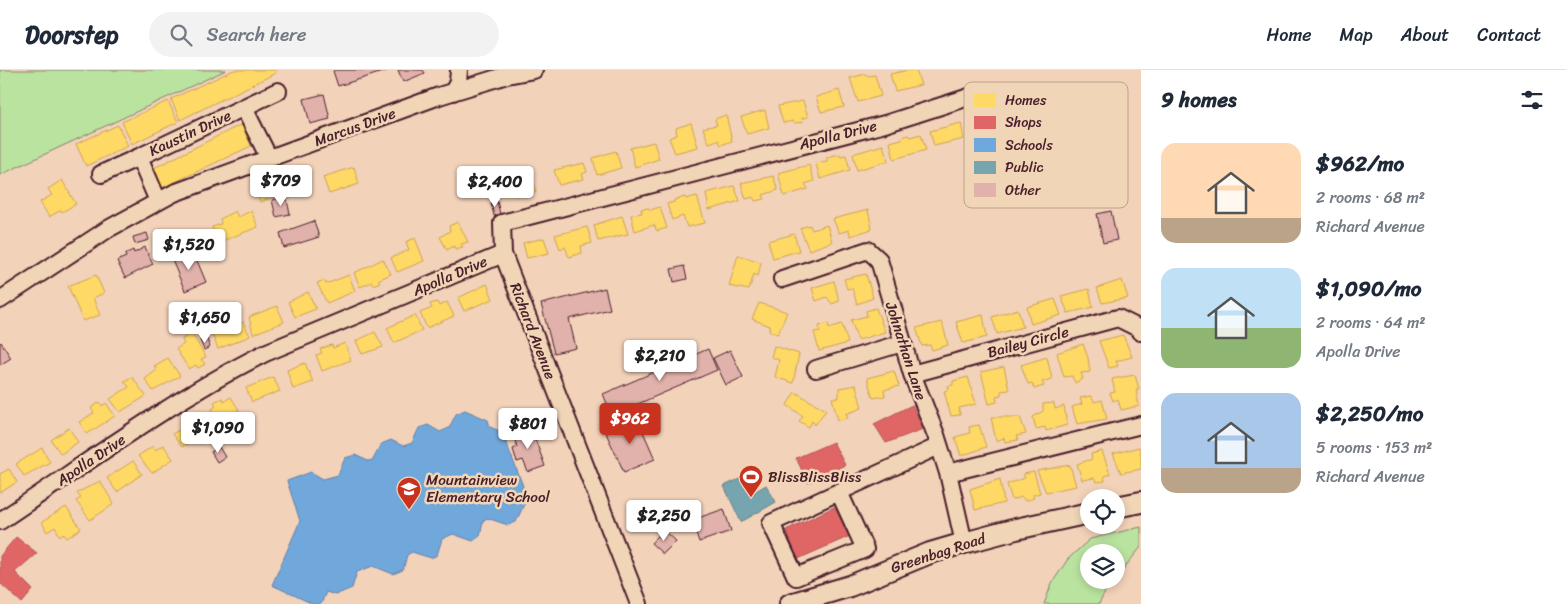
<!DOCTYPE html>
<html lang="en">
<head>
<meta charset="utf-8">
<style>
	body { margin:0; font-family:Sriracha,sans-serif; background:#f2f2f3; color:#1f2937; height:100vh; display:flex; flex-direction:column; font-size:19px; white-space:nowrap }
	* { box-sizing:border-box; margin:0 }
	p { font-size:16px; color:#747a83 }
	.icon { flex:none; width:28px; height:28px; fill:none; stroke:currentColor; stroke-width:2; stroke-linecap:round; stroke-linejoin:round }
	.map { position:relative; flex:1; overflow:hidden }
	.side { display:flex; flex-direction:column; background:#fff; width:425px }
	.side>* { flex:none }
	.controls { position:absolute; left:1080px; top:419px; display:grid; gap:10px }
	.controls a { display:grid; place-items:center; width:45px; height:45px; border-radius:50%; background:#fff; box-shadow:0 2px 8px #0003; font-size:25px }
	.price { position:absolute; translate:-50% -42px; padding:0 11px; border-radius:5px; background:#fff; color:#222; font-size:16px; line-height:32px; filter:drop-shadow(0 1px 2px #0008) }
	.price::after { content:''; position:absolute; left:50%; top:30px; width:15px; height:11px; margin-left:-8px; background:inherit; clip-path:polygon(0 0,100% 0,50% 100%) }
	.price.current { background:#c8321e; color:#fff }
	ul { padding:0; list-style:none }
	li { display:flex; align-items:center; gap:15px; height:125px; padding:0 20px }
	li span { display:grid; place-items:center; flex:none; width:140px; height:100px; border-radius:15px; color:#555 }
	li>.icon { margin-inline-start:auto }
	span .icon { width:60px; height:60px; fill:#fffc; stroke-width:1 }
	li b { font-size:21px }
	h2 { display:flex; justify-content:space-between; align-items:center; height:60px; padding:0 20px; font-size:21px }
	header { display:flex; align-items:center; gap:30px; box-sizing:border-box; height:70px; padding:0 25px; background:#fff; border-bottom:1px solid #e0e1e3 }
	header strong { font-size:24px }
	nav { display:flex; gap:28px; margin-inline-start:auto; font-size:18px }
	.search { width:350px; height:45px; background:#f2f2f3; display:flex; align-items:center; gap:12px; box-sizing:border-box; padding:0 18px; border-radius:28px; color:#747a83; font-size:19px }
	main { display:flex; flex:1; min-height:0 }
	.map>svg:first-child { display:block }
	.green { fill:#bae3a0; stroke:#828166 }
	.homes { fill:#ffd966; stroke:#c9a154 }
	.shops { fill:#e06666; stroke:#b35154 }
	.schools { fill:#6fa8dc; stroke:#647fa7 }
	.public { fill:#76a5af; stroke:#697d87 }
	.building { fill:#e1b2ab; stroke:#4a1f2b }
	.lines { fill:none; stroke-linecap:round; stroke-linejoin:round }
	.minor-casing { stroke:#4a1f2b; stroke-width:20 }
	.major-casing { stroke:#4a1f2b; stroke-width:24 }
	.minor { stroke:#f0d6b7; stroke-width:16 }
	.major { stroke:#f0d6b7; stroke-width:20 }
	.labels { text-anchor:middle; stroke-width:5; stroke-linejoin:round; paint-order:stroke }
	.street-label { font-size:15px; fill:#4a1f2b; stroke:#f0d6b7 }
	.poi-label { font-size:15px; fill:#4a1f2b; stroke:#f0d6b7; text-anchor:start }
	.key { fill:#f0d6b7; stroke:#be9f8d; stroke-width:1 }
	.key-label { font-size:14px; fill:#4a1f2b }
</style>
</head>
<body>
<header>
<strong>Doorstep</strong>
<div class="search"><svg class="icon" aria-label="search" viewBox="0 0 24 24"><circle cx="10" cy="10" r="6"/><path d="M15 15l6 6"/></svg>Search here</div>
<nav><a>Home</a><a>Map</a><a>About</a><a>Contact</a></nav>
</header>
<main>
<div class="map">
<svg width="1141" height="534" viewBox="0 0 1141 534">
	<rect width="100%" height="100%" fill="#f3d2ba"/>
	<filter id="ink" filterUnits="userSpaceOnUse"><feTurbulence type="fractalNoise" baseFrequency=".02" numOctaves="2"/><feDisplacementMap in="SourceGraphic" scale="10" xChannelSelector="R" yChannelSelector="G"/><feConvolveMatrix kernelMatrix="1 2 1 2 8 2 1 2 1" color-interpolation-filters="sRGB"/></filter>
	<g filter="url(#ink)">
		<path class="green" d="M0 0H226L0 105Z
			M1141 457V477L1116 508V482H1089V510H1115L1105 522 1099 534H1044L1052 513 1068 489 1090 469Z"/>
		<path class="homes" d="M234 0H275L276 3 180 50 171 29Z
			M909 0H916L921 15 895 21 890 4Z
			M866 4 868 6 875 5 881 26 858 32 850 8Z
			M839 20 844 37 821 42 816 27Z
			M168 31 178 52 132 74 122 52Z
			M803 31 808 47 802 48 803 52 794 53 793 51 783 53 778 36Z
			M765 40 769 58 747 64 741 47Z
			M726 45 732 71 721 75 718 70 709 73 703 58 717 55 715 49Z
			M691 53 698 77 675 83 669 68 677 65 676 58Z
			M961 53 964 69 934 76 930 61Z
			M242 54 251 76 160 119 152 99Z
			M118 55 128 76 86 96 76 74Z
			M921 64 926 80 894 89 890 72 902 69V67L908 65 910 67Z
			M654 72 659 89 635 97 630 78Z
			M883 75 888 91 857 100 853 84Z
			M616 81 621 98 597 105 593 88Z
			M840 84V86L846 85 850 100 820 109 816 93 827 91V87Z
			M584 93 587 102 582 104 584 109 559 115 554 100Z
			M809 95 814 111 805 114 808 119 784 126 778 103Z
			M354 97 359 114 329 124 323 107Z
			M289 100 296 119 260 132 253 113Z
			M531 103 536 122H531L532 125 524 127 523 124 515 126 510 109Z
			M773 106 778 120 763 125 765 129 755 131 753 127 746 129 741 113Z
			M62 110 76 134 62 142 61 140 49 147 40 132 52 125 48 119Z
			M734 116 740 131 709 140 706 123Z
			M697 126 705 153 687 157 683 146 672 150 667 134 674 132V130L685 127 686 129Z
			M660 137 667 158 657 161 654 155 635 161 631 145 642 143 641 139 649 138 650 140Z
			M868 140 872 159 850 166 849 160 839 163 833 149Z
			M235 141 238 147 251 141 258 157 217 173 212 157 221 154 220 149Z
			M622 146 628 164 598 171 594 155Z
			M458 152 468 172 461 174 463 177 455 179 454 176 447 180 440 167 450 161 449 156Z
			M810 155 812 160 827 155 832 172 809 180 800 158Z
			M587 157 592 173 581 176 582 183 569 187 565 177 560 179 555 165Z
			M794 164 799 181 773 188 768 171Z
			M415 168 424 191 397 202 391 188 409 180 406 172Z
			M544 168 549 183 527 188 523 173Z
			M738 185 761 192 758 206 754 204 749 220 729 216Z
			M383 189 391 204 378 210 380 212 373 215 372 212 360 217 354 203Z
			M866 204 873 228 857 234 852 218 847 219 844 209Z
			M96 205 104 223 93 228 100 245 83 251 68 216Z
			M349 205 355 221 327 233 317 213 324 210 326 214Z
			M1122 210 1128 228 1102 233 1097 218Z
			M834 211 839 231 832 234 827 227 816 231 812 218Z
			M487 214 493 229 464 241 458 228Z
			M1089 219 1093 237 1068 243 1061 226Z
			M308 222 316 239 295 247 288 232Z
			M1055 229 1061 245 1031 254 1027 237Z
			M437 232 439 236 447 232 454 246 427 258 420 243 432 238 430 234Z
			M759 233 787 242 778 264 769 261 770 256 752 249Z
			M277 236 284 252 253 264 249 247Z
			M876 238 885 262 858 270 851 250 867 246 866 241Z
			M1018 239 1023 257 997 264 992 247Z
			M415 245 422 260 394 273 387 258Z
			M983 245 987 267 963 273 956 252Z
			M231 250 233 255 243 252 250 266 218 279 212 264 217 261 216 256Z
			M942 252 948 275 932 280 930 275 922 276 916 258Z
			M828 253 829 258 842 254 848 273 819 281 814 262 820 261 819 256Z
			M375 262 383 277 362 284 356 271Z
			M192 264 206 287 201 289 205 294 198 298 196 295 189 299 176 279 184 274 182 269Z
			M1123 265 1132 287 1116 291 1118 296 1109 298 1099 271Z
			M345 273 351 290 322 301 316 285 322 283 320 279 332 275 333 278Z
			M1083 274 1088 288 1090 302 1081 303 1083 309 1075 313 1072 306 1064 307 1057 283Z
			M774 276 799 284 793 313 775 307 779 290 771 287Z
			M1047 287 1052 309 1042 312 1044 316 1034 319 1032 313 1028 314 1021 295Z
			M168 288 180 306 153 321 145 309 157 300 154 296Z
			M305 293 313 312 293 319 287 300Z
			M1004 297 1009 320 1001 321V325L996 326 997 332 989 334 981 302Z
			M894 301 899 316 884 320 885 326 873 328 867 308Z
			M1135 305 1139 319H1136L1139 336 1121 340 1118 329 1113 331 1110 323 1115 322 1112 309Z
			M132 307 146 326 120 342 110 329 129 317 124 311Z
			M273 307 280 321 252 332 246 318Z
			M968 307 976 334 959 338 960 345 951 346 944 321 949 320 948 316 953 315V311Z
			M856 315 862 338 846 344 848 348 838 350 832 328H839V318Z
			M795 322 826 340 815 355 812 351 809 357 799 351 803 346 787 335Z
			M1091 326 1094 332 1102 330 1107 349 1077 354 1072 337 1082 334 1080 328Z
			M231 327 239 340 220 351 212 339 216 336 214 332 222 328 224 331Z
			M100 332 102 336 106 333 115 346 87 364 79 352 94 343 91 338Z
			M1054 333 1055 339 1064 336 1067 355 1046 361 1045 357 1036 359 1033 347 1043 341V334Z
			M991 347H1020L1026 364 1016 366 1018 370 1005 372 1004 368 996 371Z
			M199 349 210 366 199 374 194 369 182 377 172 364Z
			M979 355 986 377 961 386 955 367 970 363 969 357Z
			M69 358 78 372 61 384 51 370Z
			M163 375 173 389 152 403 138 386 153 376 155 380Z
			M1139 377 1141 386V399L1121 403 1113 384Z
			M42 378 50 392 24 406 16 394Z
			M1102 381 1110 404 1104 406 1105 411 1096 412 1094 408 1082 410 1077 394 1092 389 1091 384Z
			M133 391 142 404 117 422 107 408Z
			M1070 395 1076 416 1046 422 1037 401Z
			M9 399 17 412 0 423V404Z
			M1034 402 1040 423 1033 425 1034 428 1025 431 1022 427 1012 430 1007 414 1025 408 1023 404Z
			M1000 409 1004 433 975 440 970 419Z
			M100 411 114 434 90 450 76 431 81 428 77 423Z
			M66 437 81 459 67 468 63 463 60 466 55 457 47 462 42 452Z"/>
		<path class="shops" d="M912 335 923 359 886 373 874 354Z
			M833 372 845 395 808 413 796 388Z
			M834 437 850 466 798 489 786 460Z
			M16 467 37 483 15 502 33 520 22 533 0 513V486Z"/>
		<path class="schools" d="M465 340 488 350 490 357 502 362 523 416 521 421 525 432 516 452 508 455 487 448 483 451 480 466 473 471 453 464 442 469 437 485 431 488 412 482 407 485 403 500 393 504 373 496 357 502 352 518 335 525 326 522 321 534H313L272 515 300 451 287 411 311 402 323 409 338 405 345 388 355 385 368 391 373 390 381 374 391 370 403 376 412 373 419 358 428 355 440 362 449 358 456 344Z"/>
		<path class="public" d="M744 407 751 424 766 415 776 432 741 452 724 416Z"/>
		<path class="building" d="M335 0H389L338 16 333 1Z
			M398 0H423L425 3 403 12Z
			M324 24 330 49 310 54 304 29Z
			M286 126 290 144 276 147 272 130Z
			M497 131 500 144 494 146 491 133Z
			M1111 141 1117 170 1103 173 1097 144Z
			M314 151 319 167 284 178 280 163Z
			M147 163 149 170 135 174 133 167Z
			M145 177 153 194 125 208 117 191 126 187 125 184 133 180 134 183Z
			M193 181 206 212 185 221 172 190Z
			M684 196 687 209 674 212 671 199Z
			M605 218 610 239 569 249 576 278 554 283 541 234Z
			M206 267 210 277 204 280 200 270Z
			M1 272 11 288 0 295V273Z
			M708 279 717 300 612 345 603 324Z
			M730 280 743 307 726 315 713 288Z
			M637 348 655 389 624 402 605 361Z
			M531 358 545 396 528 402 523 390 517 392 513 379 517 377 513 364Z
			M219 377 225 387 217 392 211 382Z
			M724 439 731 461 699 472 692 450Z
			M664 460 676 471 663 484 651 473Z"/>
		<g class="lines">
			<defs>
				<path id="minor" d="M453 22 458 12 459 0
					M244 38 269 88
					M139 87 158 131
					M101 104 139 87 278 21
					M782 209 868 180 879 190 912 304 936 365 948 403 964 473
					M0 230 108 159 174 123 439 26 507 5 534 0
					M816 299 902 273
					M912 304 1118 248 1138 258 1141 262
					M948 403 1141 355
					M839 422 865 479 796 507 771 453 939 376
					M0 451C87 393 172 330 265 283L503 184
					M639 534 503 184 502 153 885 54 972 26"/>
				<path id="major" d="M1116 437 1141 432
					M790 534 850 516 930 483 964 473 1016 459 1089 443"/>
			</defs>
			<use href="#minor" class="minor-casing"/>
			<use href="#major" class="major-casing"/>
			<use href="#minor" class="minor"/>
			<use href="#major" class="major"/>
		</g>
	</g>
	<defs>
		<symbol id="stadium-pin" viewBox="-11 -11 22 30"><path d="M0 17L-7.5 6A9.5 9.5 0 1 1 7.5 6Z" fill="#c8321e" stroke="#f0d6b7"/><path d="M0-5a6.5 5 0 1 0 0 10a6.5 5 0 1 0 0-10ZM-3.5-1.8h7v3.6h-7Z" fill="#fff"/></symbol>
		<symbol id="school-pin" viewBox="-11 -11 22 30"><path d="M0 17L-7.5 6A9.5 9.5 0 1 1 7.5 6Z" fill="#c8321e" stroke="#f0d6b7"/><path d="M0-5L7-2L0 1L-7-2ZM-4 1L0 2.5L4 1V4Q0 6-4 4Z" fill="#fff"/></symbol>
	</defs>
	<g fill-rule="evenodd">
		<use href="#stadium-pin" x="737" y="393" width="28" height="38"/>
		<use href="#school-pin" x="395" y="405" width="28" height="38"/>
	</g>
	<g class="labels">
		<g class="street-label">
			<text transform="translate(355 57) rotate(-20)" y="5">Marcus Drive</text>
			<text transform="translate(190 63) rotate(-25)" y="5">Kaustin Drive</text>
			<text transform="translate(838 65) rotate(-14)" y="5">Apolla Drive</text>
			<text transform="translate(450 206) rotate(-23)" y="5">Apolla Drive</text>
			<text transform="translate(533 261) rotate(69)" y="5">Richard Avenue</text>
			<text transform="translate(1028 272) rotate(-15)" y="5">Bailey Circle</text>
			<text transform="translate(906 281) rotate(72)" y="5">Johnathan Lane</text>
			<text transform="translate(91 390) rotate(-34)" y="5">Apolla Drive</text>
			<text transform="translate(938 483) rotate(-18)" y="5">Greenbag Road</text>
		</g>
		<g class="poi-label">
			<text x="768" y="412">BlissBlissBliss</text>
			<text x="426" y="415">Mountainview<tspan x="426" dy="17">Elementary School</tspan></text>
		</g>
	</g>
	<rect x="964" y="12" width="164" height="126" rx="8" class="key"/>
	<rect x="974" y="23" width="22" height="14" fill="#ffd966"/>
	<rect x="974" y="46" width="22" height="13" fill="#e06666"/>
	<rect x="974" y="68" width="22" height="14" fill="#6fa8dc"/>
	<rect x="974" y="91" width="22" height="13" fill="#76a5af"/>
	<rect x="974" y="113" width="22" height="14" fill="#e1b2ab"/>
	<g class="key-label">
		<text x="1005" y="35">Homes</text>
		<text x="1005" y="57">Shops</text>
		<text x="1005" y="80">Schools</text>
		<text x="1005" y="102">Public</text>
		<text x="1005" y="125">Other</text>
	</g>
</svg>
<div class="controls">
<a><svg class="icon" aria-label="locate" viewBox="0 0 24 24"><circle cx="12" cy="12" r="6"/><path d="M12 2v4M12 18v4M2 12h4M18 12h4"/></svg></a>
<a><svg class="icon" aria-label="layers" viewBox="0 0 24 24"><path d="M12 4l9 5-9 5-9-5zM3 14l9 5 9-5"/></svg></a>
</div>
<b class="price" style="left:281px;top:137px">$709</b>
<b class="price" style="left:495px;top:138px">$2,400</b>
<b class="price" style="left:189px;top:201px">$1,520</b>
<b class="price" style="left:205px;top:274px">$1,650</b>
<b class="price" style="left:660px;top:312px">$2,210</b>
<b class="price current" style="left:630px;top:375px">$962</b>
<b class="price" style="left:528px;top:380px">$801</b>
<b class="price" style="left:218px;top:384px">$1,090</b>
<b class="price" style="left:664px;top:472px">$2,250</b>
</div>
<section class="side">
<h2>9 homes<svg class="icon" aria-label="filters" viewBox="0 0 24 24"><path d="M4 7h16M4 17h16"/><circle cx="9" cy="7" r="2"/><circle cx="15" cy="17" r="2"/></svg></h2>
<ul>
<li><span style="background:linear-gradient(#ffd9b3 75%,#b9a48a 0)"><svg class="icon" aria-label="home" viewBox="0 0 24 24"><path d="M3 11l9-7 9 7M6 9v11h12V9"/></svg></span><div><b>$962/mo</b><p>2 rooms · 68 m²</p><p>Richard Avenue</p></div></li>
<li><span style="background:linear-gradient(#bfe0f5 60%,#8fb573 0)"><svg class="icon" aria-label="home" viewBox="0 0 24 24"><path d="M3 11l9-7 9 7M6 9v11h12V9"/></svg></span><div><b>$1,090/mo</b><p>2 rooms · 64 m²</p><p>Apolla Drive</p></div></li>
<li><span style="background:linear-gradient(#a9c7e8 75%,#b9a48a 0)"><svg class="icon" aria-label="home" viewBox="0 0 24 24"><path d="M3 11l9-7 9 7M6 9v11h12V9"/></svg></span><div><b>$2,250/mo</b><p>5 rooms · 153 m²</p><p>Richard Avenue</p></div></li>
</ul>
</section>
</main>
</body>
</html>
